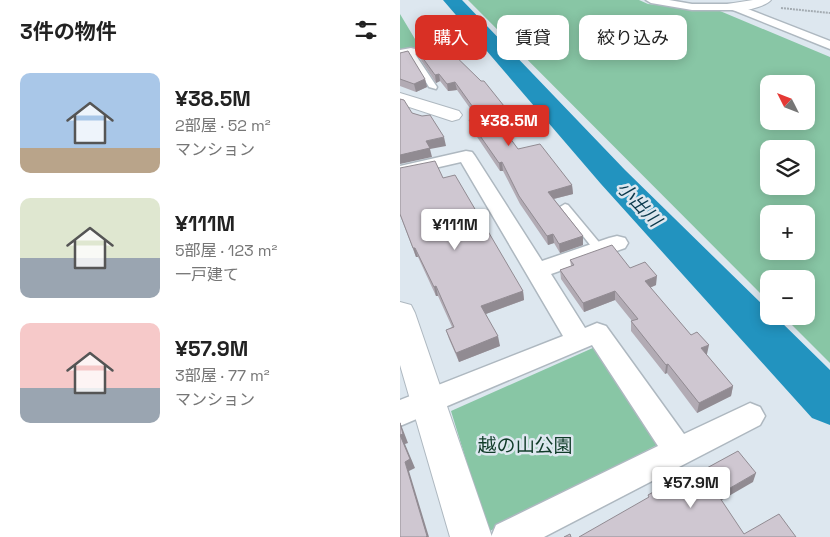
<!DOCTYPE html>
<html lang="ja">
<head>
<meta charset="utf-8">
<style>
	body { margin:0; font-family:"Space Grotesk","Noto Sans JP",sans-serif; background:#f2f2f2; color:#222; height:100vh; display:flex; flex-direction:column; font-size:19px; white-space:nowrap }
	* { box-sizing:border-box; margin:0 }
	p { font-size:16px; color:#767676 }
	.icon { flex:none; width:28px; height:28px; fill:none; stroke:currentColor; stroke-width:2; stroke-linecap:round; stroke-linejoin:round }
	.map { position:relative; flex:1; overflow:hidden }
	.details { display:flex; flex-direction:column; background:#fff; width:400px }
	.details>* { flex:none }
	.hud { position:absolute; left:15px; top:15px; width:340px; height:45px; display:flex; gap:10px }
	.needle { width:32px; rotate:312deg }
	.buttons { position:absolute; left:360px; top:75px; display:grid; gap:10px }
	.buttons a { display:grid; place-items:center; width:55px; height:55px; border-radius:10px; background:#fff; box-shadow:0 2px 12px #0003; font-size:25px }
	.price { position:absolute; translate:-50% -42px; padding:0 11px; border-radius:5px; background:#fff; color:#222; font-size:16px; line-height:32px; filter:drop-shadow(0 1px 2px #0008) }
	.price::after { content:''; position:absolute; left:50%; top:30px; width:15px; height:11px; margin-left:-8px; background:inherit; clip-path:polygon(0 0,100% 0,50% 100%) }
	.price.active { background:#d93025; color:#fff }
	ul { padding:0; list-style:none }
	li { display:flex; align-items:center; gap:15px; height:125px; padding:0 20px }
	li span { display:grid; place-items:center; flex:none; width:140px; height:100px; border-radius:10px; color:#555 }
	li>.icon { margin-inline-start:auto }
	span .icon { width:60px; height:60px; fill:#fffc; stroke-width:1 }
	li b { font-size:21px }
	h2 { display:flex; justify-content:space-between; align-items:center; height:60px; padding:0 20px; font-size:21px }
	.tag { padding:0 18px; border-radius:10px; background:#fff; box-shadow:0 2px 12px #0003; font-size:18px; line-height:45px }
	.tag.active { background:#d93025; color:#fff }
	main { display:flex; flex:1; min-height:0 }
	.map>svg:first-child { display:block }
	.green { fill:#88c6a5; fill-rule:evenodd }
	.lines { fill:none; stroke-linecap:round; stroke-linejoin:round }
	.river { fill:#2293bf; fill-rule:evenodd }
	.lane-casing { stroke:#aeb8c0; stroke-width:3 }
	.street-casing { stroke:#aeb8c0; stroke-width:3 }
	.secondary-casing { stroke:#aeb8c0; stroke-width:2 }
	.path { stroke:#a4acb2; stroke-width:2; stroke-dasharray:2 1; stroke-linecap:butt }
	.lane { fill:#fff; fill-rule:evenodd }
	.street { fill:#fff; fill-rule:evenodd }
	.secondary { fill:#fff; fill-rule:evenodd }
	.wall { fill:#b2abb4 }
	.shaded-wall { fill:#918b92 }
	.building { fill:#cfc7d1; stroke:#918b92 }
	.labels { text-anchor:middle; stroke-width:5; stroke-linejoin:round; paint-order:stroke }
	.water-label { font-size:18px; font-style:italic; fill:#09384b; stroke:#dde7ef }
	.near-park-label { font-size:19px; fill:#103b28; stroke:#dde7ef }
</style>
</head>
<body>
<main>
<section class="details">
<h2>3件の物件<svg class="icon" aria-label="filters" viewBox="0 0 24 24"><path d="M4 7h16M4 17h16"/><circle cx="9" cy="7" r="2"/><circle cx="15" cy="17" r="2"/></svg></h2>
<ul>
<li><span style="background:linear-gradient(#a9c7e8 75%,#b9a48a 0)"><svg class="icon" aria-label="home" viewBox="0 0 24 24"><path d="M3 11l9-7 9 7M6 9v11h12V9"/></svg></span><div><b>¥38.5M</b><p>2部屋 · 52 m²</p><p>マンション</p></div></li>
<li><span style="background:linear-gradient(#dfe7d0 60%,#9aa5b1 0)"><svg class="icon" aria-label="home" viewBox="0 0 24 24"><path d="M3 11l9-7 9 7M6 9v11h12V9"/></svg></span><div><b>¥111M</b><p>5部屋 · 123 m²</p><p>一戸建て</p></div></li>
<li><span style="background:linear-gradient(#f6c9c9 65%,#9aa5b1 0)"><svg class="icon" aria-label="home" viewBox="0 0 24 24"><path d="M3 11l9-7 9 7M6 9v11h12V9"/></svg></span><div><b>¥57.9M</b><p>3部屋 · 77 m²</p><p>マンション</p></div></li>
</ul>
</section>
<div class="map">
<svg width="430" height="537" viewBox="0 0 430 537">
	<rect width="100%" height="100%" fill="#dde7ef"/>
	<path class="green" d="M68 0H239L248 4 320 11 430 57V363L383 316H406V279H369V302ZM369 84H406V121H369ZM369 149H406V186H369ZM369 214H406V251H369Z
		M0 14 21 49 0 53Z
		M195 347 259 444 88 532 51 411Z"/>
	<g class="lines">
		<path class="river" d="M43 0H62L225 170 369 311V316H375L430 370V425L412 418 201 184Z"/>
		<defs>
			<path id="lane" d="M11 50 13 51 37 87 36 89 29 87 8 52Z
				M165 204 168 205 203 247 204 249 203 251H195L160 207Z"/>
			<path id="street" d="M246 0H269L292 4H335L430 41V49L333 10H292L251 3Z
				M11 48 15 49 17 52 15 55 0 58V50Z
				M66 151 72 152 75 156 142 261 209 238 217 236 225 238 228 243 225 248 151 274 185 328 197 323 206 326 284 434 350 403 360 407 365 416 360 425 144 537H91L96 525 258 446 192 345 0 426V400L163 336 61 162 0 176V166Z"/>
			<path id="secondary" d="M353 0H371C364 8 333 15 325 7L327 4Z
				M0 93 59 111 62 115 59 119 52 121 0 104Z
				M0 302 11 305 15 313 92 537H50L0 365Z"/>
		</defs>
		<use href="#lane" class="lane-casing"/>
		<use href="#street" class="street-casing"/>
		<use href="#secondary" class="secondary-casing"/>
		<path class="path" d="M381 8 430 13"/>
		<use href="#lane" class="lane"/>
		<use href="#street" class="street"/>
		<use href="#secondary" class="secondary"/>
	</g>
	<path class="wall" d="M17 50 109 119 98 122 118 149 172 185 173 194 154 199 183 236V245L160 253 154 243 148 245 120 204 103 171H100L71 128 69 120 77 118 57 90 48 91 40 81 36 83 19 57Z
		M0 53 25 79 27 87 16 92 0 86Z
		M0 168 43 178 123 291 124 300 86 314 100 346 59 362 49 339 46 330 52 327 38 296H36L18 257H16L0 215Z
		M170 260 230 268 256 285 250 288 307 354H306L333 386 331 396 297 413 267 373 265 374 231 331V321H232L215 300 184 312 161 279 160 270 171 266Z"/>
	<path class="shaded-wall" d="M39 74 40 81 36 83 35 75Z
		M25 79 27 87 16 92 14 84Z
		M55 82 57 90 48 91 47 84Z
		M108 111 109 119 94 123 93 115Z
		M44 137 46 146 30 149 32 157 0 164V155L26 141Z
		M102 162 103 171H100L99 163Z
		M172 185 173 194 149 200 148 192Z
		M153 234 154 243 148 245 147 236Z
		M183 236V245L160 253 159 244Z
		M13 248H15L18 257H16Z
		M257 276 256 285 244 290 245 281Z
		M36 286 38 296H36L34 287Z
		M123 291 124 300 83 315 81 306Z
		M215 291V300L184 312 183 303Z
		M98 336 100 346 59 362 56 353Z
		M309 345 307 354 300 358 301 348Z
		M268 364 267 373 265 374 266 365Z
		M333 386 331 396 297 413 299 403Z
		M0 422 8 443 5 444 15 468 9 471 29 537H26L5 462 0 435Z
		M356 473 353 482 315 504 318 495Z"/>
	<path class="building" d="M44 45 81 81H84L108 111 93 115 118 149 140 144 172 185 148 192 183 236 159 244 153 234 147 236 119 196 102 162 99 163 69 120 80 117 55 82 47 84 39 74 35 75 17 50Z
		M8 51 25 79 14 84 0 79V53Z
		M0 99 4 100 12 113 22 116 30 115 44 137 26 141 30 148 0 155Z
		M35 161 43 178 55 175 123 291 81 306 98 336 56 353 46 330 54 327 36 286 34 287 15 248H13L0 214V168Z
		M212 245 230 268 245 262 257 276 245 281 291 335 297 332 309 345 301 348 333 386 299 403 268 364 266 365 231 321 238 319 215 291 183 303 160 270 174 265 170 260Z
		M0 423 3 434 0 435 10 459 5 462 27 536 26 537H0Z
		M338 451 356 473 318 495 344 534 379 514 396 537H179L249 497 248 495 280 477 283 481Z
		M170 534 171 537H164Z"/>
	<g class="labels">
		<g class="water-label">
			<text transform="translate(239 204) rotate(46)" y="6">小出川</text>
		</g>
		<g class="near-park-label">
			<text x="125" y="452">越の山公園</text>
		</g>
	</g>
</svg>
<div class="buttons">
<a><svg class="needle" viewBox="-14 -14 28 28"><path d="M0-13l5 13h-10z" fill="#e53935"/><path d="M0 13l5-13h-10z" fill="#767676"/></svg></a>
<a><svg class="icon" aria-label="layers" viewBox="0 0 24 24"><path d="M12 4l9 5-9 5-9-5zM3 14l9 5 9-5"/></svg></a>
<a>+</a>
<a>−</a>
</div>
<b class="price active" style="left:109px;top:147px">¥38.5M</b>
<b class="price" style="left:55px;top:251px">¥111M</b>
<b class="price" style="left:291px;top:509px">¥57.9M</b>
<div class="hud">
<a class="tag active">購入</a>
<a class="tag">賃貸</a>
<a class="tag">絞り込み</a>
</div>
</div>
</main>
</body>
</html>
